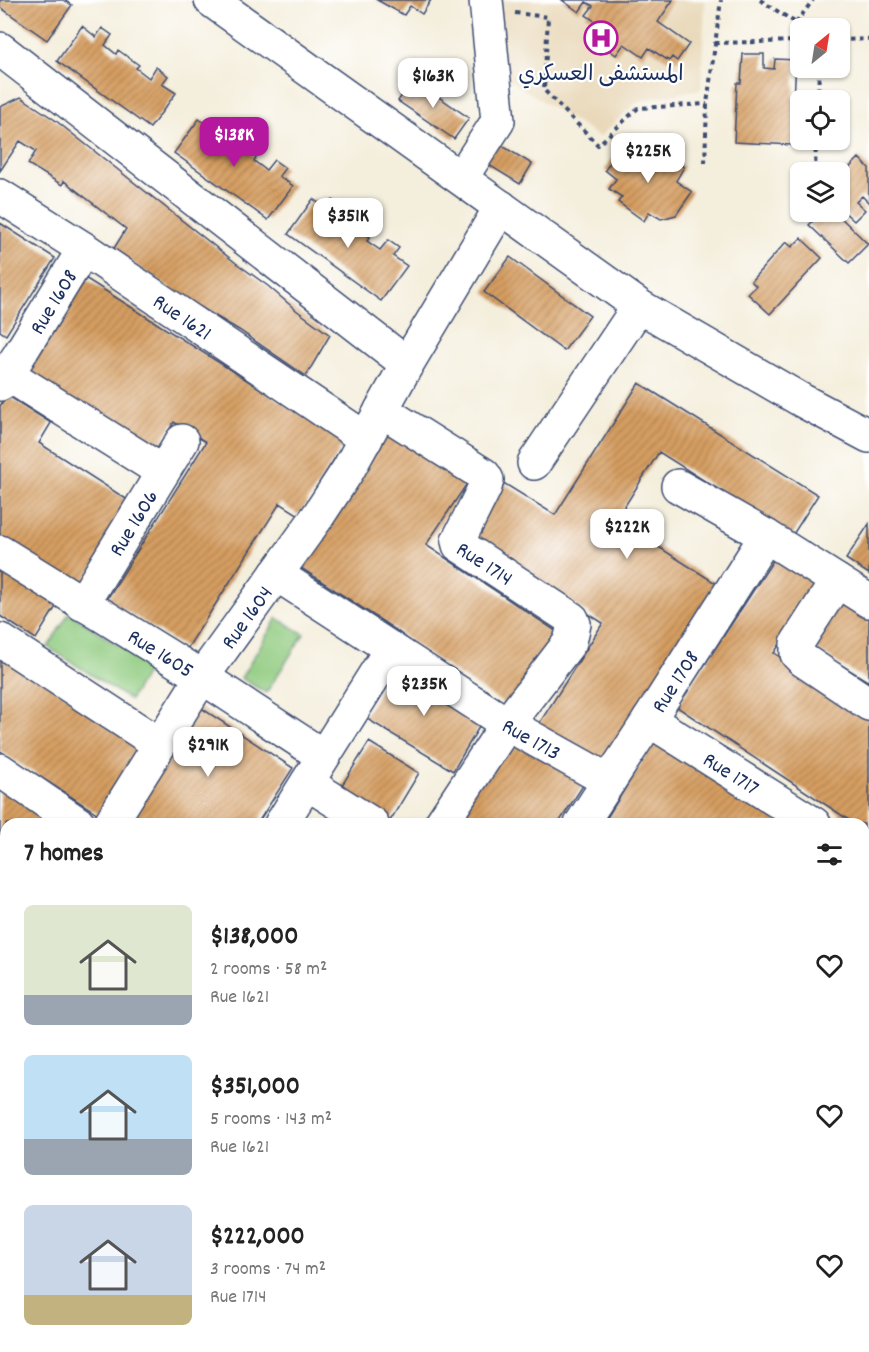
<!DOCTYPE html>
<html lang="en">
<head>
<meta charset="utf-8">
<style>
	body { margin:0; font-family:Dekko,"Playpen Sans Arabic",sans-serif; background:#f2f2f2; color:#222; height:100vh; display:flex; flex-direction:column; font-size:22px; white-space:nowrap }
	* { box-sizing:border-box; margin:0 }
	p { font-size:20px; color:#767676 }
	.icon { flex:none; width:33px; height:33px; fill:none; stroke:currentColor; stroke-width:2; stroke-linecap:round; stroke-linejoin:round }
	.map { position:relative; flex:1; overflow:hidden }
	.drawer { position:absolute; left:0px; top:818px; width:870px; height:536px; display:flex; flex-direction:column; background:#fff; border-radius:18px 18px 0 0; box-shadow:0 2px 4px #0004 }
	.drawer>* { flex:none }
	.needle { width:39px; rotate:30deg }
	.tools { position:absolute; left:790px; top:18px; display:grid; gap:12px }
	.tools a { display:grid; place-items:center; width:60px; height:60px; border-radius:9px; background:#fff; box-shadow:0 2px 4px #0004; font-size:30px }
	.price { position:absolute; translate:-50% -51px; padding:0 14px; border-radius:12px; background:#fff; color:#222; font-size:20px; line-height:39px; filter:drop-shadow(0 2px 3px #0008) }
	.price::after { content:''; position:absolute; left:50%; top:36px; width:18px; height:14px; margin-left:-9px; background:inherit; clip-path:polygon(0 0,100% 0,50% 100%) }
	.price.current { background:#b5179e; color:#fff }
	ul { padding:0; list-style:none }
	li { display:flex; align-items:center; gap:18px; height:150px; padding:0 24px }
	li span { display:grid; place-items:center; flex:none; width:168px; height:120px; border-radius:9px; color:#555 }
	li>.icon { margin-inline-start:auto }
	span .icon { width:72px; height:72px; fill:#fffc; stroke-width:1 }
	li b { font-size:26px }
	h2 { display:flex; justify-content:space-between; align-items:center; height:72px; padding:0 24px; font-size:26px }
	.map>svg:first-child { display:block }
	.built { fill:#e9d9ba }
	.green { fill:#90cb7f; stroke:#567d6e; stroke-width:1.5 }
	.building { fill:url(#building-hatch) }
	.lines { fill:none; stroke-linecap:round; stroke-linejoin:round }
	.minor-casing { stroke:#3c4c71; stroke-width:36 }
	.path { stroke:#3c4c71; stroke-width:4; stroke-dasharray:4.5 4.5; stroke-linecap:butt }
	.minor { stroke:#fff; stroke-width:33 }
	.labels { text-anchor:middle; stroke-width:4.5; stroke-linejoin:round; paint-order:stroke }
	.poi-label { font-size:22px; fill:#1b2f5e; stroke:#fff }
	.street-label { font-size:22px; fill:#1b2f5e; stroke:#fff }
</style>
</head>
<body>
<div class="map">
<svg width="869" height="1352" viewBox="0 0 869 1352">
	<defs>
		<pattern id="building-hatch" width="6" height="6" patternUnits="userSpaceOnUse" patternTransform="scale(1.5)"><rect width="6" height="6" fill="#d69e61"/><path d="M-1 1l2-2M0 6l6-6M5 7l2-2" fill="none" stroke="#ad8153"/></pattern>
	</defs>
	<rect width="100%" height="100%" fill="#fff"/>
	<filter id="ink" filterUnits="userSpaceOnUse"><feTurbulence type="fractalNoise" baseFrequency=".0167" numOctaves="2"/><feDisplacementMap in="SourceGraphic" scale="12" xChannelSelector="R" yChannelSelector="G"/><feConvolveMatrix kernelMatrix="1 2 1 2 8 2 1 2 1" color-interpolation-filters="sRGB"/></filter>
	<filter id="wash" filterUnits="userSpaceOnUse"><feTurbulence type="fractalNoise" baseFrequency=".008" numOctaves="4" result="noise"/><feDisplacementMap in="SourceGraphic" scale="24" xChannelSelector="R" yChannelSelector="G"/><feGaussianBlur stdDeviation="1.35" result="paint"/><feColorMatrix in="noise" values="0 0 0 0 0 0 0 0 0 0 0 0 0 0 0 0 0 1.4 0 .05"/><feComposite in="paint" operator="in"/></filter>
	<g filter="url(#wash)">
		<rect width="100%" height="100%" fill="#f4eedc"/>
		<path class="built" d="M494 0H705L701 89 638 101 599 137 505 77Z"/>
		<path class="green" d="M69 613 150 666 130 700 48 647Z
			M277 618 304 634 266 693 241 678Z"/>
		<g id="blocks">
			<path class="building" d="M0 0H64L72 5 47 40 0 7Z
				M377 0H431L422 14 410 6 404 15Z
				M562 0H673L658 22 689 44 677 61 672 57 669 61 649 48 643 57 624 44 616 55 590 36 599 24 586 15 593 6 586 2 579 12Z
				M82 26 96 37 102 28 112 35 105 45 116 54 118 50 139 65 136 68 149 78 156 67 168 76 162 84 176 93 150 128 57 61Z
				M743 54H764V68L774 69 775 59 796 60 794 101H801V140H811V146L734 142 737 83H741Z
				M413 79 469 118 454 139 398 101Z
				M21 97 55 120 236 263 268 286 296 310 330 335 306 376 239 330 175 292 113 250 126 229 64 181 62 185 28 164 36 151 20 141 0 171V107Z
				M199 119 214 129 219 120 229 127 222 138 234 146 236 143 256 157 254 161 266 170 274 160 285 168 279 176 293 186 268 220 174 153Z
				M496 142 532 164 520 184 484 162Z
				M626 150 649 161 656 150 684 167 676 181 692 192 676 215 661 219 649 212 644 221 618 202 622 197 609 189 616 179 605 170 617 152Z
				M859 158 869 168V203L862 196 856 202 865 210 854 221 840 208V182L848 174 845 172Z
				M313 199 327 209 333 200 343 208 336 218 347 226 349 223 370 237 367 241 380 250 388 240 399 248 393 256 407 266 381 301 288 234Z
				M822 212H835L868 244 849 263 809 225Z
				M0 223 55 258 6 335 0 331Z
				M801 238 822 258 770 314 748 294 756 286 751 281 786 242 792 247Z
				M510 257 590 316 564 351 484 292Z
				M85 278 345 442 299 515 280 503 187 649 107 599 206 442 174 422 152 457 23 376Z
				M639 383 818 495 792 536 659 452 616 520 717 584 601 767 537 727 603 623 467 537 502 482 555 515Z
				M7 395 51 423 39 443 134 504 81 588 0 537V406Z
				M390 426 470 479 426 545 562 635 513 710 422 650 396 630 298 566Z
				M869 524V574L846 559Z
				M778 553 821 582 774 653 869 715V833L864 829V824H855L677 707Z
				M0 562 60 600 36 639 0 616Z
				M837 595 869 615V682L807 644Z
				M0 652 143 745 98 814 0 751Z
				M396 663 485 717 453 771 364 717Z
				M195 704 293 768 257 824H117Z
				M510 731 586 781 558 824H450Z
				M659 734 791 824H603Z
				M369 742 419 773 390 821 339 790Z
				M0 785 60 824H6V919L0 915Z
				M864 865 869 868V905L864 899Z
				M6 1000V1049L0 1045V1010Z
				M0 1074 6 1078V1205L0 1201Z
				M869 1191V1256L864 1262V1197Z
				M869 1272V1304L864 1300V1278Z
				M6 1300V1347H50L47 1352H0V1309Z
				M864 1315 869 1318V1352H835L839 1347H864Z
				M181 1347H318L315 1352H178Z
				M359 1347H425L430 1352H355Z
				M738 1347H797L793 1352H734Z"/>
		</g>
	</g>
	<g filter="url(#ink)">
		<use href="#blocks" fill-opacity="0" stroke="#3c4c71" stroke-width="1.5"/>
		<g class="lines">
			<defs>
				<g id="minor">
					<path d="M211 0 639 306 803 401 869 436"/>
					<path d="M0 49 407 364 501 207"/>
					<path d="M461 178 498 121 486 0"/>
					<path id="s1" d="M0 196 84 249 366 439"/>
					<path d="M7 374 163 472"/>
					<path id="s2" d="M0 384 18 357 84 249"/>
					<path id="s3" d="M381 410 484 475 487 480 485 487 458 541 459 545 572 619 574 624 570 642 507 724 441 824"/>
					<path d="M534 463 639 306"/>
					<path d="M678 486 766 536 869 601"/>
					<path id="s4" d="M0 552 202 677 323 756"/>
					<path id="s5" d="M276 574 507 724 609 781"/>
					<path d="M837 581 797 643V654L803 660 869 704"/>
					<path id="s6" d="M82 604 182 441"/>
					<path d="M0 640 159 744"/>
					<path id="s7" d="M649 720 814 824"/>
					<path d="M0 770 79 824"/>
					<path d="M307 783 372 824"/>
					<path id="s8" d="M110 824 202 677 318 516 348 470 407 364"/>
					<path d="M281 824 391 649"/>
					<path id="s9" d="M581 824 649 720 766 536"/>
					<path d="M864 856 869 859"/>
					<path d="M864 911 869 917"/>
					<path d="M864 1010 869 1003"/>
					<path d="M0 1062 6 1066"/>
					<path d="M864 1093 869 1096"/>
					<path d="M864 1172 869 1165"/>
					<path d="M0 1217 6 1220"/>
					<path d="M0 1269 6 1261"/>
					<path d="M105 1347 114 1352"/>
					<path d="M168 1352 172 1347"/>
					<path d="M336 1352 339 1347"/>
					<path d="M514 1352 517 1347"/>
					<path d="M822 1352 826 1347"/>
				</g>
			</defs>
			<use href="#minor" class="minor-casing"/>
			<path class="path" d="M760 0 804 28
				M515 13 548 17 544 90 598 145 638 108 707 104
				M796 23 813 0
				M840 40 869 39
				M715 43 801 41
				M818 100 819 68
				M705 163 707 104 721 0
				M815 172 816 140"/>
			<use href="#minor" class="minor"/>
		</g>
	</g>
	<defs>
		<symbol id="hospital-ring" viewBox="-11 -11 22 22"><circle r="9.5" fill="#fff" stroke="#b5179e" stroke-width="1.5"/><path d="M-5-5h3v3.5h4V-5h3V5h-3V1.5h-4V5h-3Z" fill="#b5179e"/></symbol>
	</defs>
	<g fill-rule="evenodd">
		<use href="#hospital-ring" x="582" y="19" width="38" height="38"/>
	</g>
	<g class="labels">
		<g class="poi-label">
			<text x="601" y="80">المستشفى العسكري</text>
		</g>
		<g class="street-label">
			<text dy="8" stroke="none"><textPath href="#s2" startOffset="98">Rue 1608</textPath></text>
			<text dy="8" stroke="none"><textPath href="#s1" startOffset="219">Rue 1621</textPath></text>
			<text dy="8" stroke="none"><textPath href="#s6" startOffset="96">Rue 1606</textPath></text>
			<text dy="8" stroke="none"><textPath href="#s3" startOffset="231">Rue 1714</textPath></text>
			<text dy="8" stroke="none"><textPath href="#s8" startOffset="248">Rue 1604</textPath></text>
			<text dy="8" stroke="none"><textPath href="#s4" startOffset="190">Rue 1605</textPath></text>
			<text dy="8" stroke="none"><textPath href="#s9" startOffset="171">Rue 1708</textPath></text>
			<text dy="8" stroke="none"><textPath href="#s5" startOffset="304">Rue 1713</textPath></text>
			<text dy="8" stroke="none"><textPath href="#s7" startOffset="98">Rue 1717</textPath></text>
		</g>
	</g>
</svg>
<div class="tools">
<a><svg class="needle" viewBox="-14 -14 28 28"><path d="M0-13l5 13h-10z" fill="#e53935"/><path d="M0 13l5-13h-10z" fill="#767676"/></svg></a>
<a><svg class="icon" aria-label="locate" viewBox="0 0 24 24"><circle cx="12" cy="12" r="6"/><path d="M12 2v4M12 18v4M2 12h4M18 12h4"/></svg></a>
<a><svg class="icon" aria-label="layers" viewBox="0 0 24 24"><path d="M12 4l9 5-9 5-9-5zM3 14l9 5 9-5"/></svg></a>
</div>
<b class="price" style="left:433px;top:109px">$163K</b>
<b class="price current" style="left:234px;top:168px">$138K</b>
<b class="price" style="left:648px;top:184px">$225K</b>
<b class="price" style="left:348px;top:249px">$351K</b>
<b class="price" style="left:627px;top:560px">$222K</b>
<b class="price" style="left:424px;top:717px">$235K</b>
<b class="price" style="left:208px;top:778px">$291K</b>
<section class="drawer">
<h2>7 homes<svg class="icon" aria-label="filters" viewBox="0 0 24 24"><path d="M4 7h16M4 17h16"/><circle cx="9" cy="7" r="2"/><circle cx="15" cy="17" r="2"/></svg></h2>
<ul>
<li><span style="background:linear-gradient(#dfe7d0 75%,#9aa5b1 0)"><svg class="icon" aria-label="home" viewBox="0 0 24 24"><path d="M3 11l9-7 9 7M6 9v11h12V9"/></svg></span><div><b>$138,000</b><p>2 rooms · 58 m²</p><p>Rue 1621</p></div><svg class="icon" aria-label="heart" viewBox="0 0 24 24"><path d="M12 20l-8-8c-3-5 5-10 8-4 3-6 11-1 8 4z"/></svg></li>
<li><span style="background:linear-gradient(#bfe0f5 70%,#9aa5b1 0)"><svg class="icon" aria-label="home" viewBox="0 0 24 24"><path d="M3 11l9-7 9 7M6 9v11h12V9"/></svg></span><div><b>$351,000</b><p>5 rooms · 143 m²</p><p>Rue 1621</p></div><svg class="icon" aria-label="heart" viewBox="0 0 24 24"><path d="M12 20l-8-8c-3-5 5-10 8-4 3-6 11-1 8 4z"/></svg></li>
<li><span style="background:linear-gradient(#c9d6e8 75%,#c2b280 0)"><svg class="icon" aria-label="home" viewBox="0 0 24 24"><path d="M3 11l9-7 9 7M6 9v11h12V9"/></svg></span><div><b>$222,000</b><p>3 rooms · 74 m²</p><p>Rue 1714</p></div><svg class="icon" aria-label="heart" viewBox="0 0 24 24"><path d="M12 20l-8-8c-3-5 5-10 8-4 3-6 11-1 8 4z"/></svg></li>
</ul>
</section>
</div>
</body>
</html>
